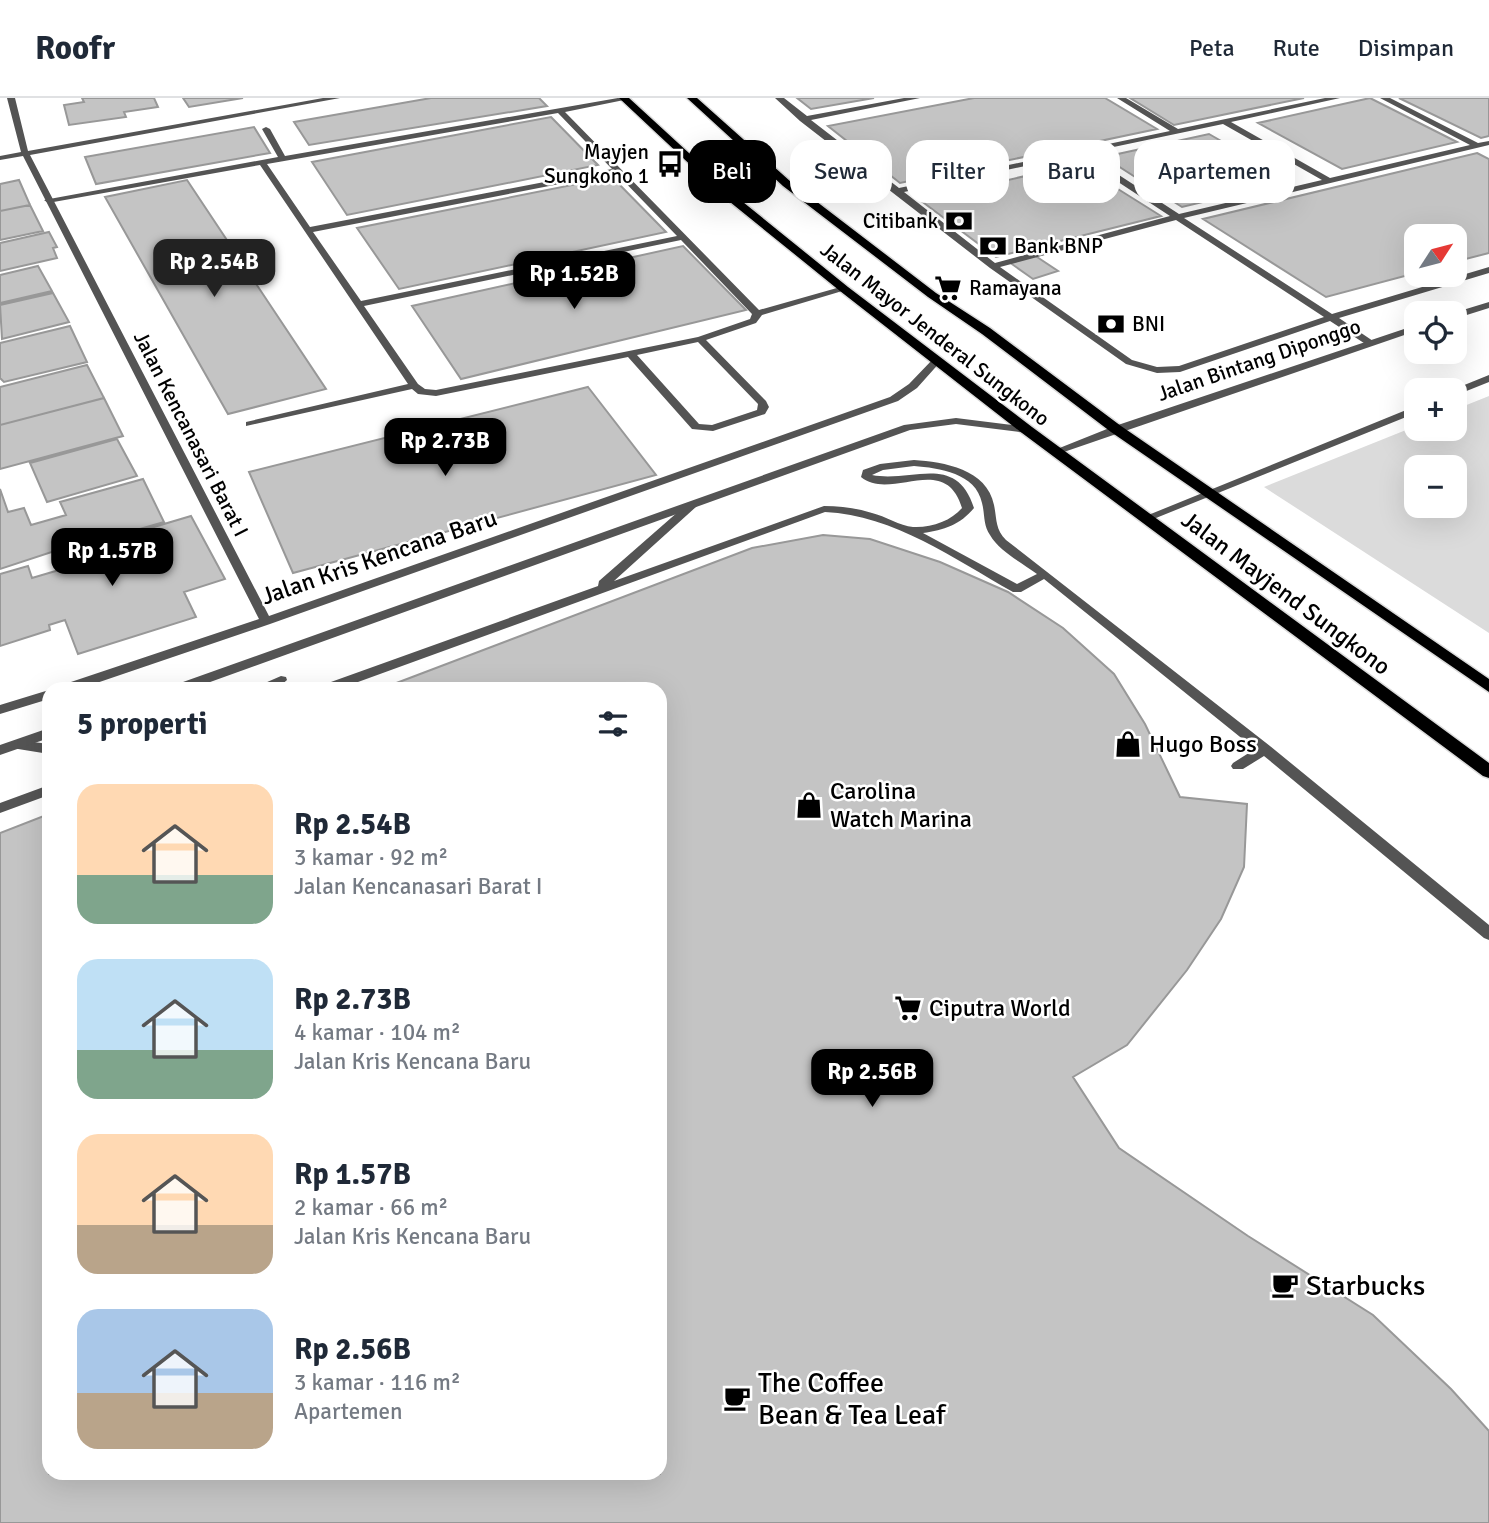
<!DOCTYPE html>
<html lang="id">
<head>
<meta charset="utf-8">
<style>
	body { margin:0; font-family:Signika,sans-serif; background:#f2f2f3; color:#1f2937; height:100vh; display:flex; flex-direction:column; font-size:26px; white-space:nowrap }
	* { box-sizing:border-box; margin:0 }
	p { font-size:23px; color:#747a83 }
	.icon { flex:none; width:38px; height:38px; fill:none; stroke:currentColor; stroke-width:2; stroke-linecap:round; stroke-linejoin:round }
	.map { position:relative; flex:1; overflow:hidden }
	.panel { position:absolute; left:42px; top:584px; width:625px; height:798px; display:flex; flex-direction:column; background:#fff; border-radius:21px; box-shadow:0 7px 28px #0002 }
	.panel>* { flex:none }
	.top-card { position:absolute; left:688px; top:42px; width:665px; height:63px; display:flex; gap:14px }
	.needle { width:46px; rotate:54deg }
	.fabs { position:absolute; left:1404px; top:126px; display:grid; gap:14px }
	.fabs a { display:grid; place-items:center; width:63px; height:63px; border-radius:14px; background:#fff; box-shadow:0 7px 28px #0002; font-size:35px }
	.price { position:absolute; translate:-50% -60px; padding:0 16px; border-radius:14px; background:#000; color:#fff; font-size:23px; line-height:46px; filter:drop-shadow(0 2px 4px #0008) }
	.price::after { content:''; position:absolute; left:50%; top:42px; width:21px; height:16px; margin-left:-10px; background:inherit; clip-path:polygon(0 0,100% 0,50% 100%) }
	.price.active { background:#222; color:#fff }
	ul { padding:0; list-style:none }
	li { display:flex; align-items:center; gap:21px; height:175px; padding:0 35px }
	li span { display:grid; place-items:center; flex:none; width:196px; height:140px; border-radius:21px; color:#555 }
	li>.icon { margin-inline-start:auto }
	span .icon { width:84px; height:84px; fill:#fffc; stroke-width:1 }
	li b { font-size:30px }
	h2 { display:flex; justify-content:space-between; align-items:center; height:84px; padding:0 35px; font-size:30px }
	.pill { padding:0 24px; border-radius:21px; background:#fff; box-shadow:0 7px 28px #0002; font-size:24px; line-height:63px }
	.pill.active { background:#000; color:#fff }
	header { display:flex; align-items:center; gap:42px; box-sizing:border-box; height:98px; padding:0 35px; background:#fff; border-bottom:2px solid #e0e1e3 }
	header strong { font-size:33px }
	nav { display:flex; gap:38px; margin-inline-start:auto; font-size:24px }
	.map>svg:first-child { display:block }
	.green { fill:#dbdbdb; fill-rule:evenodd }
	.building { fill:#c4c4c4; stroke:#989898; stroke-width:2 }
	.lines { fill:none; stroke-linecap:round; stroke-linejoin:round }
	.primary-casing { stroke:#dbdbdb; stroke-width:3 }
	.lane { fill:#545454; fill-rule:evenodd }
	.street { fill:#545454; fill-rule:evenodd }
	.primary { fill:#000; fill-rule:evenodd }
	.labels { text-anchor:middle; stroke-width:5; stroke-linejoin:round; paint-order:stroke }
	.far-poi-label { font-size:21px; fill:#000; stroke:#fff; text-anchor:start }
	.far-street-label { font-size:21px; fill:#000; stroke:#fff }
	.street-label { font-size:24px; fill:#000; stroke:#fff }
	.poi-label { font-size:24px; fill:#000; stroke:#fff; text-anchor:start }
	.near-poi-label { font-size:28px; fill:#000; stroke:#fff; text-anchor:start }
</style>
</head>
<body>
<header>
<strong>Roofr</strong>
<nav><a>Peta</a><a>Rute</a><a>Disimpan</a></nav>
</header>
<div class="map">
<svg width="1489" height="1425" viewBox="0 0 1489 1425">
	<rect width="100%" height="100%" fill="#fff"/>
	<path class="green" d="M1489 298V535L1264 389 1416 328V331H1454V312ZM1416 369H1454V408H1416Z"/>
	<path class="building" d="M82 0H154L158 9 124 14 126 19 69 27 64 7 84 4Z
		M183 0H243L189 9Z
		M431 0H539L547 8 309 47 294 24Z
		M797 0H874L811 11Z
		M974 0H1105L1157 31 900 85 828 28Z
		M1130 0H1304L1174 27Z
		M1370 0 1457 44 1342 71 1258 25Z
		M1399 0H1489V38L1481 40Z
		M551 19 598 67 347 117 312 64Z
		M254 29 270 55 96 86 85 59Z
		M1209 36 1291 83 1182 109 1104 59Z
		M1477 55 1489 61V155L1454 164V138H1416V175L1326 199 1203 121Z
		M1078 66 1161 118 996 159 920 102Z
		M612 79 666 134 399 191 357 130Z
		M19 82 30 107 0 113V86Z
		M187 82 326 291 228 316 105 99Z
		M30 107 43 133 0 142V113Z
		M49 134 57 149 53 150 57 160 0 173V145Z
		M683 148 746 212 461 281 412 208Z
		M1034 157 1058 173 1033 181 1009 164Z
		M38 168 52 193 0 205V177Z
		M53 195 69 224 2 241 0 207Z
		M70 228 87 264 4 284 0 280V245Z
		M87 267 104 300 0 327V289Z
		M588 289 656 377 293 475 249 374Z
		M104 300 123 338 0 371V327Z
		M117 341 137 378 47 404 30 365Z
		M143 381 164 424 78 449 76 446 0 471V391L8 414 24 410 31 427 66 417 60 404Z
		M191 418 225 481 184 494 196 519 78 556 65 522 49 527 50 532 0 548V476L28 468 32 480 86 464 80 451Z
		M823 437 870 441 940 464 1008 494 1063 530 1114 576 1145 626 1180 699 1247 706 1244 769 1221 821 1187 872 1127 947 1073 979 1119 1050 1248 1138 1373 1217 1451 1291 1489 1333V1425H0V735L49 716V1376H660V592H378L752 450Z"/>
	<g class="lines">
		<defs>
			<path id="primary" d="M619 0H629L738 100 848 189 1032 329 1489 665V680L1483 678 1022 335 840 193 730 104Z
				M687 0H697L791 84 936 195 990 230 1121 328 1489 581V594L1111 334 982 236 928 199 783 88Z"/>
		</defs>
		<use href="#primary" class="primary-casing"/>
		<path class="lane" d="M618 0 629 1 565 14 759 212 844 188 849 191 762 217 756 225 706 242 766 303 769 309 765 316 713 333 692 331 628 259 436 298 418 296 412 291 246 328V324L408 286 260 67 48 105 44 102 278 59 262 31 266 29 270 31 285 58ZM558 15 612 71 310 129 267 66ZM616 75 677 138 361 203 313 134ZM681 142 752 216 750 221 698 239 436 292 425 291 418 286 364 208ZM698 244 758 306 757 312 712 327 699 326 637 257Z
			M775 0H784L807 18 904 0H920L811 22 899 90 1170 33 1117 0H1126L1178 31 1325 0H1340L1231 24 1330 80 1470 47 1380 0H1390L1478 45 1489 43V47L1184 120 1332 216 1489 169V175L1339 220 1373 243V247H1367L1330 223 1180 274 1157 275 1126 266 990 170 800 23ZM1223 26 1322 82 1179 116 1085 55ZM1077 57 1170 118 995 165 904 94ZM1176 122 1324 219 1179 268 1157 269 1132 262 1000 169Z
			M914 362C944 364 987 371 994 407 997 421 995 431 1006 442L1270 648 1489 827V842L1484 840 1264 658 1243 671H1233L1231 668 1233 665 1255 651 1044 481 1021 494H1013C954 461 894 417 825 414L336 592H316L317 589 598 488 599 483 687 406H695L697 408 614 483 824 408C841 408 856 410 872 415 885 418 900 428 913 429 931 430 951 423 962 410 945 353 891 404 861 379L863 372 880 366ZM914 368C939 370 976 375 982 405 985 416 983 427 990 437 1000 454 1021 464 1037 476L1017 486 923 435C944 432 960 427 974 410 956 354 912 385 872 377L883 372Z
			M281 578 286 579 287 582C277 592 263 592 249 592Z
			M17 642 49 646V656L12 650 10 647 12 644Z
			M49 687V697L0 715V705Z"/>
		<path class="street" d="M7 0H15L28 53 323 0H340L30 57 269 518 890 299 909 286 934 260 942 262 917 290 898 303 270 526 76 592H55L56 589 259 521 23 58 0 62V58L21 54Z
			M1489 204V210L1454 221 1453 215Z
			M1416 227V233L1061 355 1057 356 1052 353 1112 329Z
			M1489 277V284L1454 298V292H1452Z
			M1416 308V315L1151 422H1143L1141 420Z
			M956 320 1027 329 1032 332 1027 335 956 326 910 332 188 592H168L169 589 904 327Z
			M49 592V601L0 616V607Z
			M49 630V640L0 657V647Z"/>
		<use href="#primary" class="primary"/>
	</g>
	<defs>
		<symbol id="bus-bare" viewBox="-9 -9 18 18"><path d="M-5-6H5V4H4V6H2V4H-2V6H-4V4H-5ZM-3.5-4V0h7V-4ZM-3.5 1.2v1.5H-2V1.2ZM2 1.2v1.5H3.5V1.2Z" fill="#000" stroke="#fff" stroke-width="2.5" paint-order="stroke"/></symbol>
		<symbol id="bank-bare" viewBox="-9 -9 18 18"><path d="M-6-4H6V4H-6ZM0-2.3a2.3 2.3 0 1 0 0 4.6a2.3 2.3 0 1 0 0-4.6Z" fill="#000" stroke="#fff" stroke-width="2.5" paint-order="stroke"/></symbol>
		<symbol id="supermarket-bare" viewBox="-9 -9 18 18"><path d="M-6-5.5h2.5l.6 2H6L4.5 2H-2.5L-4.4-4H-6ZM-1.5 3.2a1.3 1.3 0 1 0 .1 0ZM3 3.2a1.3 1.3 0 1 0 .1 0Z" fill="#000" stroke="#fff" stroke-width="2.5" paint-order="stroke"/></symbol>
		<symbol id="shop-bare" viewBox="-9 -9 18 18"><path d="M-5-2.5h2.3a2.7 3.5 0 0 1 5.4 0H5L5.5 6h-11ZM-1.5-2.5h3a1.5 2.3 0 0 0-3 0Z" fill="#000" stroke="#fff" stroke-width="2.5" paint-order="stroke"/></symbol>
		<symbol id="cafe-bare" viewBox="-9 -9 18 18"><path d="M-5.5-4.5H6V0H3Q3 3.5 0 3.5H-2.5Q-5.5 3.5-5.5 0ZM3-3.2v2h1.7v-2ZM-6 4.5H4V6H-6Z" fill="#000" stroke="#fff" stroke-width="2.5" paint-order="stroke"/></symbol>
	</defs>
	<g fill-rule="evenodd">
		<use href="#bus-bare" x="651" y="47" width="38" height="38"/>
		<use href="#bank-bare" x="940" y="104" width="38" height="38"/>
		<use href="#bank-bare" x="974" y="129" width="38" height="38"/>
		<use href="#supermarket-bare" x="929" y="171" width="38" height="38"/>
		<use href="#bank-bare" x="1092" y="207" width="38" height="38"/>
		<use href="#shop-bare" x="1109" y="627" width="38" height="38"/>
		<use href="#shop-bare" x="790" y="688" width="38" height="38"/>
		<use href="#supermarket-bare" x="889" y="891" width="38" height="38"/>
		<use href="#cafe-bare" x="1266" y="1168" width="38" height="38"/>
		<use href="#cafe-bare" x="718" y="1281" width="38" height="38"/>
	</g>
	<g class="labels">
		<g class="far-poi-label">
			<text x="649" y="61" text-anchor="end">Mayjen<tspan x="649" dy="24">Sungkono 1</tspan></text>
			<text x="938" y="130" text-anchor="end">Citibank</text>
			<text x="1014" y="155">Bank BNP</text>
			<text x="969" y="197">Ramayana</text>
			<text x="1132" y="233">BNI</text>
		</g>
		<g class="far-street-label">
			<text transform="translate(935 236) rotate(38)" y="7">Jalan Mayor Jenderal Sungkono</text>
			<text transform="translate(1259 262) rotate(-19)" y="7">Jalan Bintang Diponggo</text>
			<text transform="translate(191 336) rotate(63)" y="7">Jalan Kencanasari Barat I</text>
		</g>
		<g class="street-label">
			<text transform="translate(379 459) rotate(-19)" y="8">Jalan Kris Kencana Baru</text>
			<text transform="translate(1286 495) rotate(37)" y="8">Jalan Mayjend Sungkono</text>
		</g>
		<g class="poi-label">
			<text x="1149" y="654">Hugo Boss</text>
			<text x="830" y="701">Carolina<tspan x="830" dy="28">Watch Marina</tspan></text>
			<text x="929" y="918">Ciputra World</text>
		</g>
		<g class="near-poi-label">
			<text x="1306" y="1197">Starbucks</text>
			<text x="758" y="1294">The Coffee<tspan x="758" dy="32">Bean &amp; Tea Leaf</tspan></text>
		</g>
	</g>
</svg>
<div class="fabs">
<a><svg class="needle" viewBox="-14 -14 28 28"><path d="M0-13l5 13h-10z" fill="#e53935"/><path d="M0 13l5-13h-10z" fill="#747a83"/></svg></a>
<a><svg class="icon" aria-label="locate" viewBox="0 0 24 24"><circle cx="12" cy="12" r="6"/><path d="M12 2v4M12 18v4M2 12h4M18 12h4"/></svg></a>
<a>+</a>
<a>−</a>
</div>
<b class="price active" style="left:214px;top:201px">Rp 2.54B</b>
<b class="price" style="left:574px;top:213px">Rp 1.52B</b>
<b class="price" style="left:445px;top:380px">Rp 2.73B</b>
<b class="price" style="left:112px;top:490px">Rp 1.57B</b>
<b class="price" style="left:872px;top:1011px">Rp 2.56B</b>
<div class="top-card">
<a class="pill active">Beli</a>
<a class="pill">Sewa</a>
<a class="pill">Filter</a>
<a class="pill">Baru</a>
<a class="pill">Apartemen</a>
</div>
<section class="panel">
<h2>5 properti<svg class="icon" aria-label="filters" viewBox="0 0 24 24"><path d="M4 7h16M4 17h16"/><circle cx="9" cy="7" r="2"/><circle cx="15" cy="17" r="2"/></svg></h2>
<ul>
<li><span style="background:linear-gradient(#ffd9b3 65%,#7fa58c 0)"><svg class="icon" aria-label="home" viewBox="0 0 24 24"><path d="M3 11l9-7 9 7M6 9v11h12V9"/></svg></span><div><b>Rp 2.54B</b><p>3 kamar · 92 m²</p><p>Jalan Kencanasari Barat I</p></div></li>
<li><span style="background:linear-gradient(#bfe0f5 65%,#7fa58c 0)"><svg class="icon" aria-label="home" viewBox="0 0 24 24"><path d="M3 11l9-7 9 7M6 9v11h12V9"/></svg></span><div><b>Rp 2.73B</b><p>4 kamar · 104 m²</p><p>Jalan Kris Kencana Baru</p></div></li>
<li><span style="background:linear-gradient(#ffd9b3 65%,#b9a48a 0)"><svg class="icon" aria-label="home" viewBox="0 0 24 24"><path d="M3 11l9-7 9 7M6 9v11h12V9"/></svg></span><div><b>Rp 1.57B</b><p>2 kamar · 66 m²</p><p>Jalan Kris Kencana Baru</p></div></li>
<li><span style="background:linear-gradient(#a9c7e8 60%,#b9a48a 0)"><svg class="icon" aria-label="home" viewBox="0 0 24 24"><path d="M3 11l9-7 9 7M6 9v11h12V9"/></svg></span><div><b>Rp 2.56B</b><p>3 kamar · 116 m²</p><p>Apartemen</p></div></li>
</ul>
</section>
</div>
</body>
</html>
